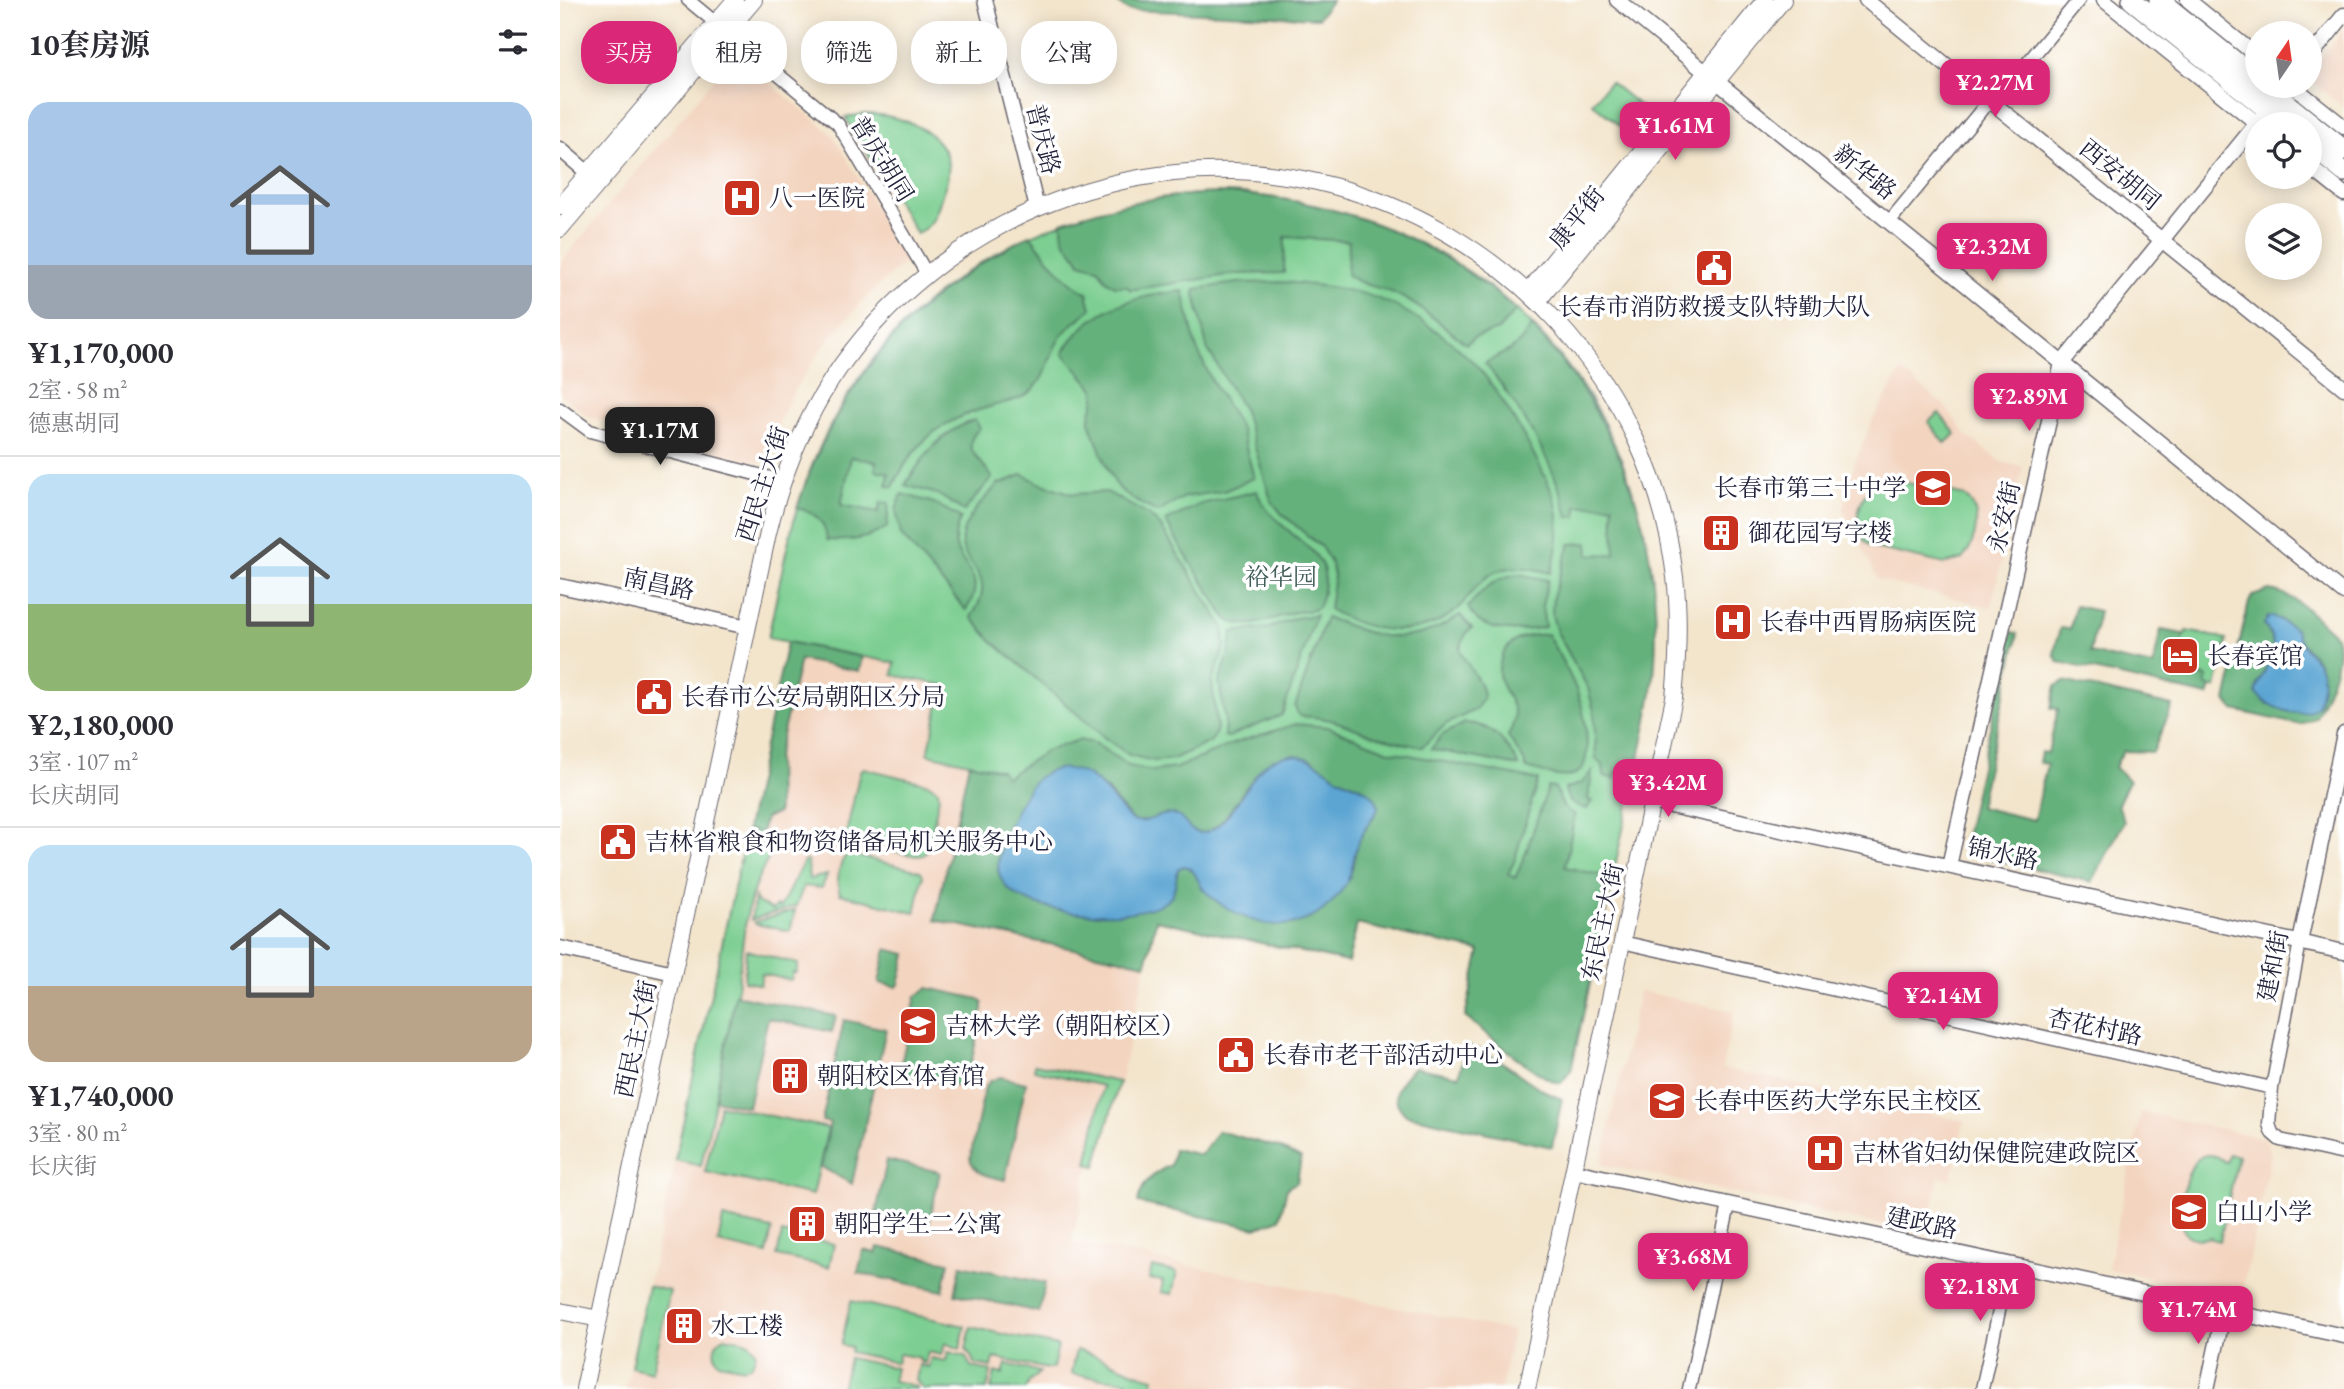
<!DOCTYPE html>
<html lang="zh">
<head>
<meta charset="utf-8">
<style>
	body { margin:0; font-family:"EB Garamond","Noto Serif SC",serif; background:#f7f7f7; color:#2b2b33; height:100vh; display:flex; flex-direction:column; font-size:26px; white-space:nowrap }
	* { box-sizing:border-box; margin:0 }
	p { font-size:23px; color:#7c7c81 }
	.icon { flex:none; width:38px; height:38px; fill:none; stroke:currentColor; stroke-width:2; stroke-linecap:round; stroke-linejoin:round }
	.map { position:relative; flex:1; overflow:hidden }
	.drawer { display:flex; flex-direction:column; background:#fff; width:560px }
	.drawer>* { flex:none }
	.top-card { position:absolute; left:21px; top:21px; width:665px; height:63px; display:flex; gap:14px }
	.needle { width:46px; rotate:13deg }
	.fabs { position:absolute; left:1685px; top:21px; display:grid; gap:14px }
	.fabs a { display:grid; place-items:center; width:77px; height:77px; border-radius:50%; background:#fff; box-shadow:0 4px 18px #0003; font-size:35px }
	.price { position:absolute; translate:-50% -60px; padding:0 16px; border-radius:14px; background:#db2777; color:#fff; font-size:23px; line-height:46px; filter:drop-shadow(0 2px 4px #0008) }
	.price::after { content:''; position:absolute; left:50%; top:42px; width:21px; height:16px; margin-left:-10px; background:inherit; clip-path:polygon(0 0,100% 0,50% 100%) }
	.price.on { background:#222; color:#fff }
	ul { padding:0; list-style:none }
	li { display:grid; align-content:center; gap:14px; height:371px; padding:0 28px }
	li+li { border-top:2px solid #e1e1e2 }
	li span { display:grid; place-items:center; height:217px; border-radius:21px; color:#555 }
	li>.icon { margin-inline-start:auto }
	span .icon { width:126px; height:126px; fill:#fffc; stroke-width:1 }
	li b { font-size:30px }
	h2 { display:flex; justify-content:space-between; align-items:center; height:84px; padding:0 28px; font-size:30px }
	.chip { padding:0 24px; border-radius:28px; background:#fff; box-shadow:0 4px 18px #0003; font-size:24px; line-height:63px }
	.chip.on { background:#db2777; color:#fff }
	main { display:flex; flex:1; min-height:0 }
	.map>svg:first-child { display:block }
	.built { fill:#f3d4bf }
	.green { fill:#7cce91; stroke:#4f7866; stroke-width:2 }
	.forest { fill:#65b17b; stroke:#446a5b; stroke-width:2; fill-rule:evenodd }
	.water { fill:#5ca5d3; stroke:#3f6487; stroke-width:2 }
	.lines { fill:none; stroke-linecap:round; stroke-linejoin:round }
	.minor-casing { stroke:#6b666e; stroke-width:15 }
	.tertiary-casing { stroke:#6b666e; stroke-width:17 }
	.secondary-casing { stroke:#6b666e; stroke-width:18 }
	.primary-casing { stroke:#6b666e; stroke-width:22 }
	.minor { stroke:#fff; stroke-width:12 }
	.tertiary { stroke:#fff; stroke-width:14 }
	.secondary { stroke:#fff; stroke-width:16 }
	.primary { stroke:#fff; stroke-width:19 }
	.labels { text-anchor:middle; stroke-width:7; stroke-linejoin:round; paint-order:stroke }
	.street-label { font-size:24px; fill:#22223b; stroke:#fff }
	.poi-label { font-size:24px; fill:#22223b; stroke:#fff; text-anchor:start }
	.park-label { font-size:24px; fill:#425e59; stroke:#fff }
</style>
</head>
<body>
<main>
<section class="drawer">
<h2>10套房源<svg class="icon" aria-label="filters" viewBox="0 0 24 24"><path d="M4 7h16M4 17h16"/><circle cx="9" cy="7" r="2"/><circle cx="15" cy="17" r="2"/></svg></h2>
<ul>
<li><span style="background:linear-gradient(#a9c7e8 75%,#9aa5b1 0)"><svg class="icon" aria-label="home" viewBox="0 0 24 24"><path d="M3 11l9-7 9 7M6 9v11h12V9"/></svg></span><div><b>¥1,170,000</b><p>2室 · 58 m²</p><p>德惠胡同</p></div></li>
<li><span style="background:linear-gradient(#bfe0f5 60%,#8fb573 0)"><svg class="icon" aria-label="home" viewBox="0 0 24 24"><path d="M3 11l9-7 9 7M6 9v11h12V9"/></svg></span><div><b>¥2,180,000</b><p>3室 · 107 m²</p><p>长庆胡同</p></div></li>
<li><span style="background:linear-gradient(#bfe0f5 65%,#b9a48a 0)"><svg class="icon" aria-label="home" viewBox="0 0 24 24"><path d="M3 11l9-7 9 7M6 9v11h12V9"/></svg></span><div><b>¥1,740,000</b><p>3室 · 80 m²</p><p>长庆街</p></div></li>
</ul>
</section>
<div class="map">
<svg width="1784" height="1389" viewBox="0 0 1784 1389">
	<rect width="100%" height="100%" fill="#fff"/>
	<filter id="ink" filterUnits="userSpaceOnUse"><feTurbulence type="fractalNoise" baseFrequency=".0143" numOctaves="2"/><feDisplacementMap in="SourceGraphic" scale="14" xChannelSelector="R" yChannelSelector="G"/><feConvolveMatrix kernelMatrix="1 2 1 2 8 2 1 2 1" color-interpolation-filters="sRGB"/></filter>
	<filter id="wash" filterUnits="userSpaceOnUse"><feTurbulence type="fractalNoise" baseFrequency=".00686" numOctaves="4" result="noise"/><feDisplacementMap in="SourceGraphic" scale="28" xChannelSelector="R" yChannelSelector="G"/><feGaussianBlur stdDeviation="1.57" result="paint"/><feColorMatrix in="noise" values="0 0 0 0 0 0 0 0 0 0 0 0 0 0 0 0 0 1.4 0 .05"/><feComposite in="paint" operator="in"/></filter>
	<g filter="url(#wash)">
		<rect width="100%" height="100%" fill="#f3e5cc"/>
		<path class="built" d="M1784 29V108L1750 80V71Z
			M175 54 273 135 347 260 303 300 264 345 234 390 200 463 28 417 0 394V263Z
			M1341 371 1384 405 1406 435 1441 462 1463 467 1431 607 1318 580 1283 509 1295 463 1313 419Z
			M227 642 336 664 334 675 384 685 368 753 409 763 376 920 586 964 559 1089 537 1168 528 1167 512 1242 953 1331 941 1389H66Z
			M1079 991 1174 1011 1162 1068 1404 1121 1391 1179 1379 1177 1367 1235 1041 1164Z
			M1581 1112 1705 1138 1711 1154 1681 1298 1548 1269Z"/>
		<path class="green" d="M1050 82 1090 114 1072 136 1032 103Z
			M305 114C337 114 393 131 388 174 388 181 384 188 382 195 375 216 376 222 357 234L285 117Z
			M665 193C950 207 1137 442 1086 723L1011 1070 1001 1083C983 1083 923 1030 905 1017L920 951 797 924 788 962 596 920 586 964 375 920 409 763 368 754 383 685 333 675 335 663 208 638C221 577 231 515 255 458 326 290 486 196 665 193Z
			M1379 413 1396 434 1385 443 1368 422Z
			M1326 478 1401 495C1425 506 1417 543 1402 559L1385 564 1315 548C1285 538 1298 483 1326 478Z
			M1627 631 1667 639 1656 688 1645 685 1647 678 1616 670 1624 634 1626 635Z
			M303 768 369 784 378 790 379 797 369 847 363 855 356 856 332 851 330 846 288 837 286 834 300 771Z
			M187 829 201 833V839L214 848C207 862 197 877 193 892 181 930 181 969 175 1008 166 1061 152 1113 141 1166L115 1160Z
			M288 854 361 871 363 876 355 913 280 894C276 882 278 862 288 854Z
			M244 861H248L249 879 267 875 262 888 244 886 236 906 191 920 195 897 197 902 213 910 216 906 220 908Z
			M235 910 230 931 195 924V922Z
			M186 950 238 964 236 973H233L231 980 202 974 200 985 184 981Z
			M475 1064 559 1082 536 1166 527 1164 543 1086 474 1070Z
			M160 1105 268 1128 253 1195 145 1172Z
			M1669 1154 1678 1156 1660 1241 1651 1239V1237C1614 1247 1619 1211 1624 1189 1629 1166 1640 1142 1667 1163Z
			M163 1218 212 1229 207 1254 158 1243Z
			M222 1233 274 1244 269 1267 217 1256Z
			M592 1267 617 1272 612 1294 601 1292 603 1281 589 1279Z
			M88 1286 110 1291 92 1372 71 1367Z
			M291 1301 405 1326 400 1349 385 1343 382 1355 368 1352 365 1363 360 1362V1358L339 1354 337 1363 290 1352 291 1347 281 1345Z
			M411 1327 498 1346 493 1368 488 1369 434 1358 432 1367 416 1364 406 1349Z
			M165 1337C178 1340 192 1339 196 1353L192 1365 184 1368 159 1363C151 1353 154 1342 165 1337Z
			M516 1350C544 1356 566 1372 594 1378L591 1389H565L567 1381 516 1375 511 1373Z
			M388 1352 405 1356 412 1367 431 1371 427 1389H363L356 1380 359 1365 368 1367 371 1358 386 1361Z
			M289 1358 336 1368 333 1381 355 1386 357 1389H282Z
			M446 1364 480 1372 469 1382 466 1389H431L435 1372 443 1374Z"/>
		<path class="forest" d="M772 0 758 18 567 10 556 1Z
			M665 193C774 199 873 236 956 310L938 330 915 337 906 344C885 327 863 308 838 295 823 287 799 286 787 274L789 241 725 237 724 273 674 274 570 290 568 286H555L546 280 538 268 520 263C511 243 501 248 502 222 555 203 608 194 665 193Z
			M470 235C487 257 503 280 527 293L531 309C519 319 504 329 497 343 489 357 487 374 476 386 465 400 449 401 433 406 383 419 355 439 333 487L327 486 329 473 315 470 317 462 291 457 281 505 318 512 321 502 329 503 327 527C309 540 289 541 267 540 265 521 255 512 237 508 277 383 354 294 470 235Z
			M724 282C766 286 806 289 843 310 867 323 893 342 912 361 936 384 991 478 997 509 1001 531 997 552 991 573 972 568 951 564 933 573 916 582 909 599 895 611 858 641 806 632 769 609L774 576 770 561 761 547 721 513 711 500 684 411 647 348 635 294 636 289 677 283Z
			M623 291 636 347 651 379 681 429 694 478 664 491 625 497 598 512C557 493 555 488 539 447 536 438 530 430 530 421 529 410 538 401 534 389L503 353C530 307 574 296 623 291Z
			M972 326C1059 421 1103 534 1095 663 1093 698 1084 733 1077 768L1067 766 1065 774 1056 772 1055 779 1044 776 1043 766 1036 759 1034 711 1028 688 997 632 992 615 993 597 1010 544 1028 543 1029 555 1055 554 1053 505 1017 506V517H1008C994 460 960 409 925 363L950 350 960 342Z
			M415 420 420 428C396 450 425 460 432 478L404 511 377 494 345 485C363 457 382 430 415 420Z
			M463 474 479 483 513 494 547 492 590 516 601 527 663 626 665 646 652 682 657 728 654 737 650 742 613 759 594 761 569 755 545 738 432 641 411 617C444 569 393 567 403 532 409 513 427 497 439 483L441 484Z
			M697 491C706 525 760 544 764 572 765 580 763 602 757 608 751 612 738 611 731 613 715 618 685 631 669 620 663 616 658 605 654 598 637 573 620 548 606 521L641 504Z
			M342 494 374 503 401 518C377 566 436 564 406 610L341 535 336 510Z
			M959 574 988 580 982 606 985 627C966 631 942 633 923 624 916 621 912 613 908 607 923 589 935 577 959 574Z
			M1709 590C1736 593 1756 619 1776 636 1784 658 1766 695 1756 717L1741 724H1736L1674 710 1666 701 1689 602 1693 596ZM1720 619 1735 630C1738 641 1743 645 1751 653 1766 668 1763 686 1758 705L1698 685C1708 661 1723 648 1704 625Z
			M1515 606 1539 611 1530 653 1593 666 1601 630 1624 634 1616 670 1647 677 1646 685 1651 687 1648 696 1498 662 1494 654 1500 628 1510 629Z
			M756 615 722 715 668 737 664 736 665 719 659 682 669 654 673 632 709 628 735 618Z
			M900 615 912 628 905 635 900 649C906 667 923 679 923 699L915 710 886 724 862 747C847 744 833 741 819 737 787 727 775 717 739 716L735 707 766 618C782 622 797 630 813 634 844 642 875 633 900 615Z
			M1452 632 1458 634 1419 807 1474 820 1487 764 1479 762 1481 752 1488 753 1498 709 1491 708 1496 686 1504 681 1612 706 1593 752 1563 751 1555 767 1569 781 1558 804 1564 822 1532 882 1409 854 1404 841Z
			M987 634C1010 675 1027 699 1027 749 1026 760 1025 771 1013 775 1000 780 979 771 966 768L964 761 948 736C961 711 952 706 942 685 935 671 941 649 955 641 963 635 977 635 987 634Z
			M227 642 302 657 299 671 240 660 217 757 218 813 205 818 201 833 187 829Z
			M905 723C933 724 946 742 959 766L871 749 882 735Z
			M736 724 768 727 829 751 978 780 954 862 948 874 955 878 963 861 988 787 995 788 1004 808 1015 815 1005 867 1053 878 1011 1070 1001 1083C983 1083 923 1030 905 1017L920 951 797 924 788 962 596 920 586 964 375 920 409 763 441 770 446 777 488 750 519 740 534 743 569 766 592 771 616 768 675 743ZM731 755C753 756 763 769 781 779 795 786 818 790 818 809L797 843 792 870 636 875 629 867 623 866 618 869 616 877 538 915 491 908 464 898 438 871 440 850 444 839 526 774 547 790 573 821C588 824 596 814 610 814 622 814 627 833 640 833 673 833 682 763 731 755Z
			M1032 771 1028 800 1032 801 1027 809C1015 806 1007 802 1005 789L1022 783Z
			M326 949 346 954 339 984 337 987 319 983Z
			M368 988 419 999 423 1003V1008L406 1088 339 1073 356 996Z
			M175 995 276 1016 272 1032 208 1018 188 1107 155 1100Z
			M284 1020 326 1029 292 1184 261 1167 270 1123 262 1121Z
			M906 1046C941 1053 968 1087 1002 1099L992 1147 846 1115C826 1095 839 1084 854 1067L899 1076Z
			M440 1077 466 1083 445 1180C430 1176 416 1176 410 1159L425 1087 430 1081Z
			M658 1131 717 1147 741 1158 737 1182 727 1188 720 1219 696 1228 578 1203C580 1184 593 1173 611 1165L614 1149 641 1155Z
			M327 1160 380 1172 369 1224 316 1213Z
			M318 1247 389 1262 383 1291 298 1273 303 1250 316 1253Z
			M401 1265 485 1283 479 1312 395 1294Z"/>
		<path class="water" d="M1713 616 1736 630C1741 655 1767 656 1762 687 1761 692 1760 699 1758 704 1748 723 1705 708 1696 693 1702 666 1726 651 1704 625L1708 617Z
			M731 755C753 756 763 769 781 779 795 786 818 790 818 809 811 821 801 832 797 846 793 858 793 871 787 882 757 932 710 936 664 906 657 902 649 895 643 889 636 880 636 868 624 866L618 869C616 877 616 887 612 895 604 909 573 912 558 914 528 916 448 910 439 873 433 852 462 790 479 777 488 771 498 767 509 769 542 774 550 802 573 821 588 824 596 814 610 814 624 813 627 833 640 833 667 833 686 780 706 764 713 758 722 756 731 755Z"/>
	</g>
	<g filter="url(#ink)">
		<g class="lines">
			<defs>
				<path id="minor" d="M128 0 278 124 367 274
					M1329 222 1423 108 1442 94 1519 0
					M0 409 30 431 222 481
					M1062 942 1712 1088
					M1740 942 1712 1088 1709 1124 1712 1133 1720 1140 1784 1154
					M1129 1389 1169 1205
					M1422 1389 1449 1265"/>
				<path id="tertiary" d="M425 0 477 208
					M1057 0 1784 593
					M1306 0 1784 388
					M1544 0 1698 124
					M1628 0 1698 57
					M1750 57 1784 15
					M1733 86 1784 127
					M0 149 28 173
					M1750 167 1784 194
					M0 586 188 627
					M1092 802 1784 952
					M1389 866 1502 363 1727 86
					M1740 942 1784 734
					M0 948 114 973
					M1014 1171 1784 1336
					M1647 1389 1664 1311"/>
				<path id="secondary" d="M0 206 175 0
					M0 229 194 0
					M968 292 1205 0
					M978 301 1223 0
					M0 1311 39 1319
					M24 1389 208 533C220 484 237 438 262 395 362 227 567 138 757 182 946 225 1092 384 1115 577 1120 617 1118 657 1114 698L967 1389"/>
				<path id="primary" d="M1572 0 1725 124
					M1599 0 1698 80
					M1705 86 1784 150
					M1750 145 1784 172"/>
			</defs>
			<use href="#minor" class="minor-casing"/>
			<use href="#tertiary" class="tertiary-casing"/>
			<use href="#secondary" class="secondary-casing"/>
			<use href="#primary" class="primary-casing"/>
			<use href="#minor" class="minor"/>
			<use href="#tertiary" class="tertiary"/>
			<use href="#secondary" class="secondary"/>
			<use href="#primary" class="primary"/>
		</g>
	</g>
	<defs>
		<symbol id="hospital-square" viewBox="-11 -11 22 22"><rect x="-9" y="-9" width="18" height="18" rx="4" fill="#c8321e" stroke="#fff"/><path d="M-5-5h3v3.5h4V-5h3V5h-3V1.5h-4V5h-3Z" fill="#fff"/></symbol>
		<symbol id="civic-square" viewBox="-11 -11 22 22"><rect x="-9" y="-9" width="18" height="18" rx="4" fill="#c8321e" stroke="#fff"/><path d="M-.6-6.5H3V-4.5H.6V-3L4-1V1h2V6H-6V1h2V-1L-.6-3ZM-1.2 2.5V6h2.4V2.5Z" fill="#fff"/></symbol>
		<symbol id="school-square" viewBox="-11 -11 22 22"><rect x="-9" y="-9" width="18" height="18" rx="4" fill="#c8321e" stroke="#fff"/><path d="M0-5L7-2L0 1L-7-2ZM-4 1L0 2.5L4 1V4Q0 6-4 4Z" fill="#fff"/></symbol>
		<symbol id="building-square" viewBox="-11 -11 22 22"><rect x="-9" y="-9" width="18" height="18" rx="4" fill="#c8321e" stroke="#fff"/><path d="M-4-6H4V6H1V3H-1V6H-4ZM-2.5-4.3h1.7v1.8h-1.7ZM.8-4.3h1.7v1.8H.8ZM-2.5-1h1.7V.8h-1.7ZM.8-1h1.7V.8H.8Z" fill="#fff"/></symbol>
		<symbol id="hotel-square" viewBox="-11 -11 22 22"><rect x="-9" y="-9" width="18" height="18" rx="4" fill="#c8321e" stroke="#fff"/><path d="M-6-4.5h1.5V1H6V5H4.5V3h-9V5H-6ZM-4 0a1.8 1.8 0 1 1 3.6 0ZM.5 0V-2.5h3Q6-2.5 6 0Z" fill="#fff"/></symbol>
		<symbol id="university-square" viewBox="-11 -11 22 22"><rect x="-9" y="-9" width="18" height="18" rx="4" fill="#c8321e" stroke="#fff"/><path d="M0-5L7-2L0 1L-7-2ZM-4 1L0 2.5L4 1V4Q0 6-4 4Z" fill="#fff"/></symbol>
	</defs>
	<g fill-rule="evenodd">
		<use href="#hospital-square" x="160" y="176" width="44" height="44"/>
		<use href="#civic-square" x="1132" y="246" width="44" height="44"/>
		<use href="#school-square" x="1351" y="466" width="44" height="44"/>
		<use href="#building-square" x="1139" y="511" width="44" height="44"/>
		<use href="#hospital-square" x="1151" y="600" width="44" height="44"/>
		<use href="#hotel-square" x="1598" y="634" width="44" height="44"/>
		<use href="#civic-square" x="72" y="675" width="44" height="44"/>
		<use href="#civic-square" x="36" y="820" width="44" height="44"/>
		<use href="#university-square" x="336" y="1004" width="44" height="44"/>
		<use href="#civic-square" x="654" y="1033" width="44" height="44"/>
		<use href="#building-square" x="208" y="1054" width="44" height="44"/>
		<use href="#university-square" x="1085" y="1079" width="44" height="44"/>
		<use href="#hospital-square" x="1243" y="1131" width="44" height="44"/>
		<use href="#school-square" x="1607" y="1190" width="44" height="44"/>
		<use href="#building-square" x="225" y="1202" width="44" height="44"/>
		<use href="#building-square" x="102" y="1304" width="44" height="44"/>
	</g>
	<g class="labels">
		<g class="street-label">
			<text transform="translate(483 139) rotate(76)" y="8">普庆路</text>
			<text transform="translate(322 159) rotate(58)" y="8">普庆胡同</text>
			<text transform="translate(1305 172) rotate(39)" y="8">新华路</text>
			<text transform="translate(1560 175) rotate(39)" y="8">西安胡同</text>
			<text transform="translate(1017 218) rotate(-51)" y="8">康平街</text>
			<text transform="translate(203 484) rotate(-72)" y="8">西民主大街</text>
			<text transform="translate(1444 517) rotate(-77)" y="8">永安街</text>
			<text transform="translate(99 584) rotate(12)" y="8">南昌路</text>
			<text transform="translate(1443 854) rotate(12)" y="8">锦水路</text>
			<text transform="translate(1043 922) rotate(-78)" y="8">东民主大街</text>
			<text transform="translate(1713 966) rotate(-79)" y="8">建和街</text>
			<text transform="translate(1535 1027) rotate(12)" y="8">杏花村路</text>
			<text transform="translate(76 1039) rotate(-78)" y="8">西民主大街</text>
			<text transform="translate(1362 1223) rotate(12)" y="8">建政路</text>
		</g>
		<g class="poi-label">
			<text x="209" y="206">八一医院</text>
			<text x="1154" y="315" text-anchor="middle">长春市消防救援支队特勤大队</text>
			<text x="1346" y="496" text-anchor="end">长春市第三十中学</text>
			<text x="1188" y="541">御花园写字楼</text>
			<text x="1200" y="630">长春中西胃肠病医院</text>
			<text x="1647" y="664">长春宾馆</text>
			<text x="121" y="705">长春市公安局朝阳区分局</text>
			<text x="85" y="850">吉林省粮食和物资储备局机关服务中心</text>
			<text x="385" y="1034">吉林大学（朝阳校区）</text>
			<text x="703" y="1063">长春市老干部活动中心</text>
			<text x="257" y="1084">朝阳校区体育馆</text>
			<text x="1134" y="1109">长春中医药大学东民主校区</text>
			<text x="1292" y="1161">吉林省妇幼保健院建政院区</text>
			<text x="1656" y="1220">白山小学</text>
			<text x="274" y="1232">朝阳学生二公寓</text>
			<text x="151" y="1334">水工楼</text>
		</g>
		<g class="park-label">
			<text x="721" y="585">裕华园</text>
		</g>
	</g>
</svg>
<div class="fabs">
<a><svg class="needle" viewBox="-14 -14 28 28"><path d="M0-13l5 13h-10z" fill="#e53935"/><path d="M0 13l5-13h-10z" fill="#7c7c81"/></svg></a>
<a><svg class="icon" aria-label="locate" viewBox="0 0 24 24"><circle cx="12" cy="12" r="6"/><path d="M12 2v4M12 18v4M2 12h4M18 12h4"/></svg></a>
<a><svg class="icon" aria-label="layers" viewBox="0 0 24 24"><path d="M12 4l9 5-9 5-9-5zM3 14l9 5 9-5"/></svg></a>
</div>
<b class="price" style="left:1435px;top:119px">¥2.27M</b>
<b class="price" style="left:1115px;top:162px">¥1.61M</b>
<b class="price" style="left:1432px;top:283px">¥2.32M</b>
<b class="price" style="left:1469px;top:433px">¥2.89M</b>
<b class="price on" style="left:100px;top:467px">¥1.17M</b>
<b class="price" style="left:1108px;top:819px">¥3.42M</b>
<b class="price" style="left:1383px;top:1032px">¥2.14M</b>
<b class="price" style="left:1133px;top:1293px">¥3.68M</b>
<b class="price" style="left:1420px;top:1323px">¥2.18M</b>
<b class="price" style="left:1638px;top:1346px">¥1.74M</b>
<div class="top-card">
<a class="chip on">买房</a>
<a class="chip">租房</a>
<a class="chip">筛选</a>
<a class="chip">新上</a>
<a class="chip">公寓</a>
</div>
</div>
</main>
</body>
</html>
